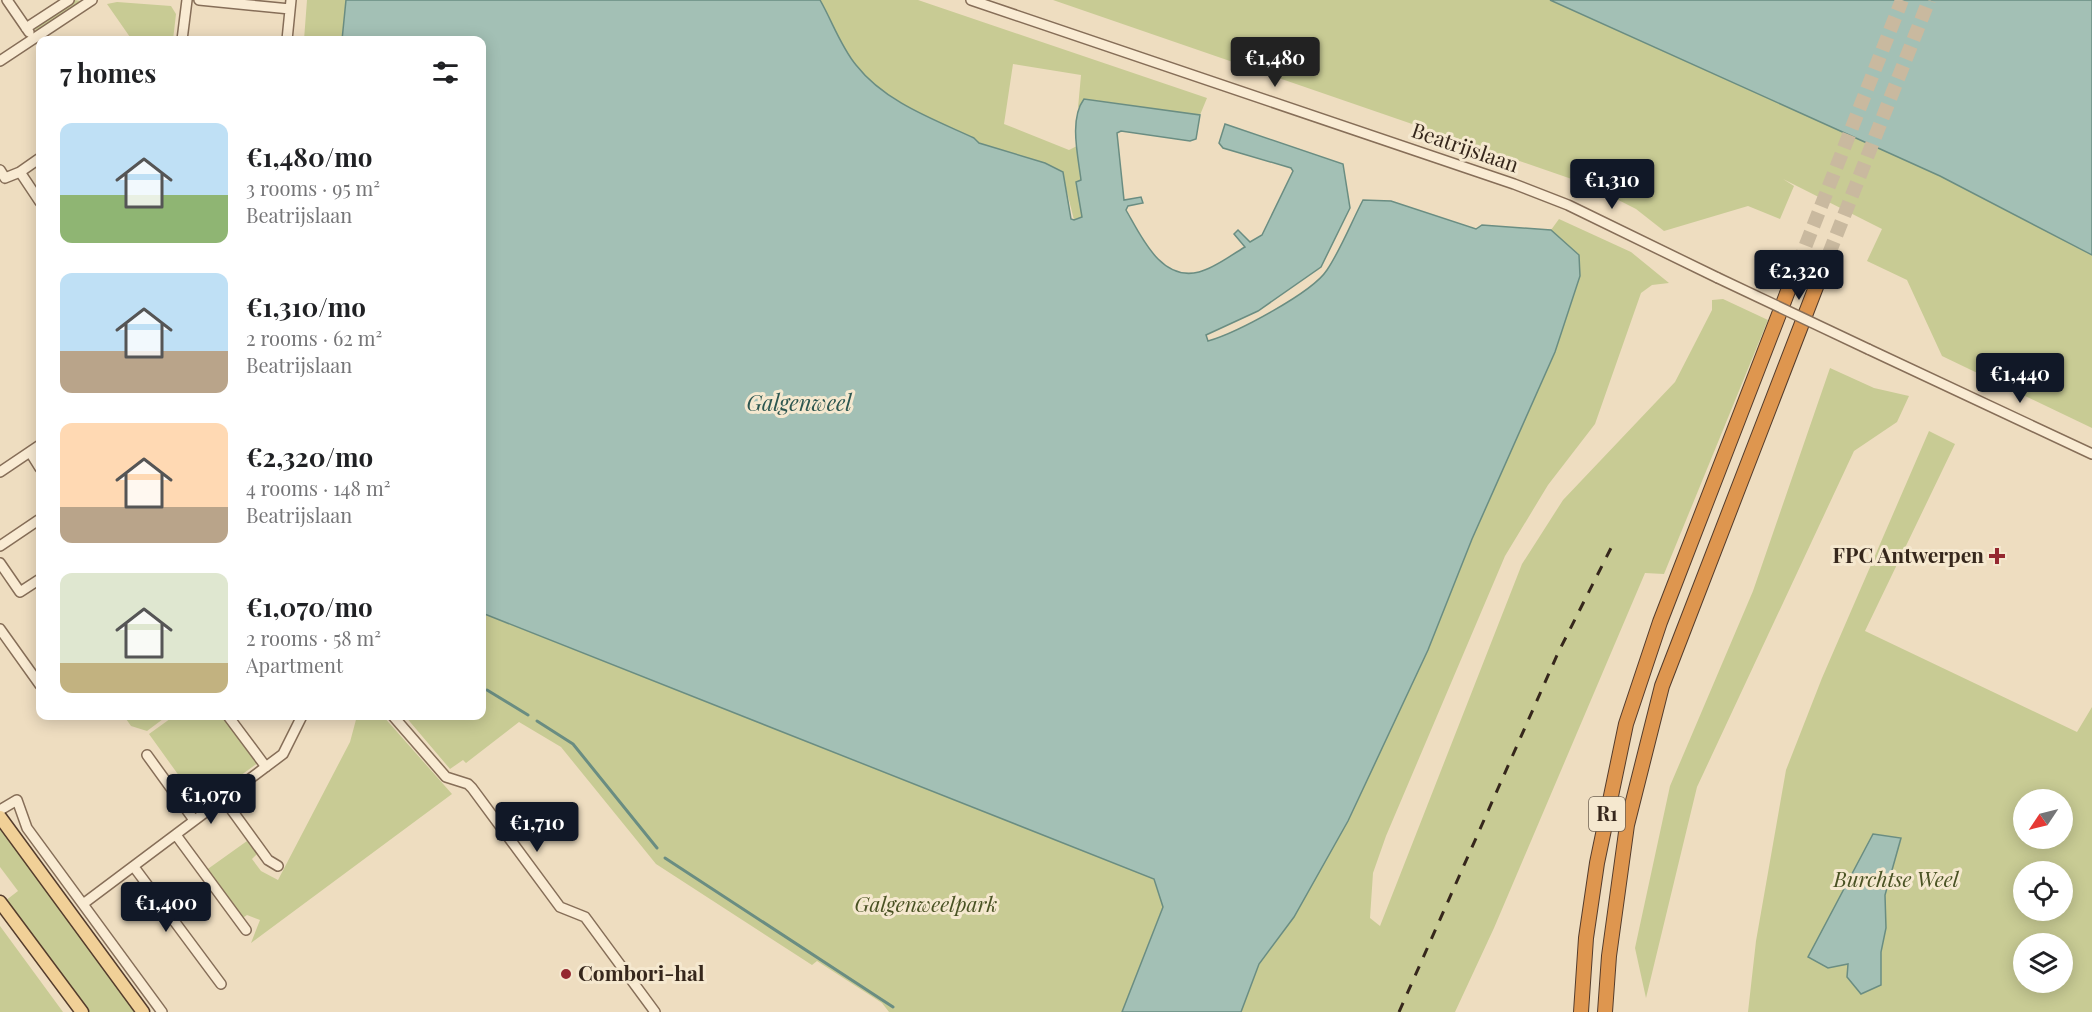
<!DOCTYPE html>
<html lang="en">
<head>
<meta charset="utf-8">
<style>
	body { margin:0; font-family:"Playfair Display",serif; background:#f6f6f6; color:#202124; height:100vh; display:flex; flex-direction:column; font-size:22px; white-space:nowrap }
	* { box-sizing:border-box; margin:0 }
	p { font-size:20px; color:#757577 }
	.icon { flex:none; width:33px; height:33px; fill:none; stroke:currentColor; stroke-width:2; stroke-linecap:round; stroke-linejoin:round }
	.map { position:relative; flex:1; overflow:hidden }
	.panel { position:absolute; left:36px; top:36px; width:450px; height:684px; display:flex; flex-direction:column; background:#fff; border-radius:12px; box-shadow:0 3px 15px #0003 }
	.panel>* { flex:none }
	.needle { width:39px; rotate:235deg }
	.tools { position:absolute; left:2013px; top:789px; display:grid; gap:12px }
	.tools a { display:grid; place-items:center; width:60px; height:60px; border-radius:50%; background:#fff; box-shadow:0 3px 15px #0003; font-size:30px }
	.price { position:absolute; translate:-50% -51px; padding:0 14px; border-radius:6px; background:#111827; color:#fff; font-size:20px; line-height:39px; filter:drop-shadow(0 2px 3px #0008) }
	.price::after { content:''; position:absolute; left:50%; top:36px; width:18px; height:14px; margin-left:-9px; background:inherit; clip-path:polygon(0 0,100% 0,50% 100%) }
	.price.current { background:#222; color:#fff }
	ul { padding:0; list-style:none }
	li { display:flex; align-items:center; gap:18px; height:150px; padding:0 24px }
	li span { display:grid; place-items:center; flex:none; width:168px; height:120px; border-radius:12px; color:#555 }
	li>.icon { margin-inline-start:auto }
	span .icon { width:72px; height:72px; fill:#fffc; stroke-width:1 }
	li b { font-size:26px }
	h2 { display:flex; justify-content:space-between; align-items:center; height:72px; padding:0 24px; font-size:26px }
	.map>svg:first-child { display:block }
	.green { fill:#c8cb94; fill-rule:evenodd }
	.water { fill:#a3c0b5; stroke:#6a8d82; stroke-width:1.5 }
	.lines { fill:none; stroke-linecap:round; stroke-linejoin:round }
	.stream { stroke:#6a8d82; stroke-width:3 }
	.highway-tunnel { stroke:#c9b99f; stroke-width:14; stroke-dasharray:14 7; stroke-linecap:butt }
	.minor-casing { stroke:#866e58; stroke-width:12 }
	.major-casing { stroke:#543c2c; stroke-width:15 }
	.highway-casing { stroke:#543c2c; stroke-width:16 }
	.minor { stroke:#f9ebd3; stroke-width:9 }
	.major { stroke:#f1d097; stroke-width:12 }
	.highway { stroke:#de964f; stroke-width:14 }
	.rail { stroke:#36271c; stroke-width:3; stroke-dasharray:10 10; stroke-linecap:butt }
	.minor-bridge-casing { stroke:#866e58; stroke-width:12; stroke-linecap:butt }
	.minor-bridge { stroke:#f9ebd3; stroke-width:9 }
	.poi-dot { fill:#952830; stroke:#f5e8cf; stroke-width:2 }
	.labels { text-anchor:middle; stroke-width:6; stroke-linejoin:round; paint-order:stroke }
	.shield { fill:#f5e8cf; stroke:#6f6152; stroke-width:1.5 }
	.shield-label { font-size:20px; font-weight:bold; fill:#36271c }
	.street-label { font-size:21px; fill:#36271c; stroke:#f5e8cf }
	.poi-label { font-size:21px; font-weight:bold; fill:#36271c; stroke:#f5e8cf; text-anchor:end }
	.park-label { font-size:21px; font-style:italic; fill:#495223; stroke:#f5e8cf }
	.water-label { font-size:22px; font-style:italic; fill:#2c5650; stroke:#f5e8cf }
</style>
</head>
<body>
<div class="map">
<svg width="2092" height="1012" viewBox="0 0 2092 1012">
	<rect width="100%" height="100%" fill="#eeddc0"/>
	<path class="green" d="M75 0 81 1 39 31 35 30 36 26Z
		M307 0H346L342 40H304Z
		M820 0H918L1207 98 1200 115 1085 99 1078 108 1081 75 1013 64 1004 124 1069 150 1077 146 1081 181 1076 182 1082 217 1074 220 1062 172 979 143 974 138C933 119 885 102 856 65 841 47 832 21 820 0Z
		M1053 0H1550L1940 176 2092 255V428L1942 356 1907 280 1867 261 1882 229 1783 179 1794 186 1780 219 1748 206 1664 231 1636 209 1589 185Z
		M117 2 171 6 176 14 173 40H132L107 4Z
		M1559 219 1631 252 1669 283 1652 285 1641 293 1595 424 1548 485 1505 556 1386 836 1373 873 1370 918 1380 926 1522 564 1563 500 1675 382 1712 310V300L1723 299 1768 320 1664 574 1645 573 1494 928 1455 1012H1241L1259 964 1294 917 1348 821 1428 650 1472 539 1555 352 1579 255 1551 230Z
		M1830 368 1874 388 1909 396 1897 422 1854 451 1697 787 1646 998 1635 948 1670 786 1753 591Z
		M1929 431 1955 444 1865 631 2077 732 2092 707V1012H1748L1756 941 1786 770 1822 678ZM2024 800H2062V838H2024ZM2024 872H2062V910H2024ZM2024 944H2062V982H2024Z
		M482 613 1154 879 1163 906 1122 1012H889L882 1003 817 961 812 965 656 864 561 747 519 722 466 763 463 760 450 769 405 716H482Z
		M124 716H161L163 719 147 731 131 726Z
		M174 716H225L259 762 200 805 149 734Z
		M357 716H383L452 794 251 943 260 920 247 915 241 919 205 871 247 841 257 854 252 859 261 871 278 880 350 742Z
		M0 828 137 1012H87L5 901 18 891 0 867Z
		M0 926 63 1012H0Z"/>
	<path class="water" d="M346 0H820C832 21 841 47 856 65 885 102 933 119 974 138L979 143 1045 163 1063 172 1071 219 1074 220 1082 217 1076 182 1081 180C1078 156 1069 119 1084 99L1200 115 1196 139 1190 141 1121 131 1117 133 1124 200 1141 197 1143 203 1128 206 1126 210C1141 236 1161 282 1199 272 1215 268 1231 255 1245 247L1234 234 1238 230 1250 242 1262 235 1293 171 1291 168 1223 148 1219 143 1225 124 1343 164 1350 208 1321 267 1258 311 1206 335 1208 341C1236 333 1312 293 1327 270 1341 249 1351 223 1363 200L1391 201 1476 229 1482 225 1551 230 1579 255 1580 276 1555 352 1472 539 1428 650 1348 821 1294 917 1259 964 1241 1012H1122L1163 907 1154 879 482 613V40H342Z
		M1550 0H2092V255L1940 176Z
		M1873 834 1901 838 1885 895 1886 928 1881 952V985L1861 994 1847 977 1848 964 1828 968 1808 957Z"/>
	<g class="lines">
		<path class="stream" d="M487 690 528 715
			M537 721 573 744 657 848
			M665 858 893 1007"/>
		<path class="highway-tunnel" d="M1798 265 1902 0
			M1821 274 1929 0"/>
		<defs>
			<path id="minor" d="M7 0 29 32
				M199 0 290 9
				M971 0 1514 184 1568 205 1718 278
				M26 28 69 0
				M182 40 187 0
				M287 40 291 0
				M0 61 92 0
				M0 170 5 178 20 172 40 202
				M20 172 40 158
				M1868 349 2092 454
				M30 452 40 468
				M0 472 40 445
				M0 546 40 519
				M0 563 20 592 40 579
				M0 629 40 685
				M228 716 266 767
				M393 716 446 777 468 784 472 788 560 907 585 917 655 1012
				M147 755 194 820
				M223 798 268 860 278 866
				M0 810 17 800 27 828 162 1012
				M176 835 246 930
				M134 867 221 984
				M83 904 283 754 302 716"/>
			<path id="major" d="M0 817 143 1012
				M0 902 82 1012"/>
			<path id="highway" d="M1581 1012 1586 938 1597 863 1626 724 1660 622 1798 265
				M1605 1012 1609 956 1627 825 1662 686 1821 274"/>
		</defs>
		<use href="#minor" class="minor-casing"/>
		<use href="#major" class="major-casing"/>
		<use href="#highway" class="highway-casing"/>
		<use href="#minor" class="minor"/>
		<use href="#major" class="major"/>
		<use href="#highway" class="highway"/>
		<path class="rail" d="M1399 1012 1558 653 1613 544"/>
		<defs>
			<path id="minor-bridge" d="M1718 278 1868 349"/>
		</defs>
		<use href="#minor-bridge" class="minor-bridge-casing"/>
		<use href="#minor-bridge" class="minor-bridge"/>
	</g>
	<g class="poi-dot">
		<path d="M1994 547h6v6h6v6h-6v6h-6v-6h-6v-6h6z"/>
		<circle cx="566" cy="974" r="6"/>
	</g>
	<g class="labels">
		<rect class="shield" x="1589" y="797" width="36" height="34" rx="4.5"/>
		<g class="shield-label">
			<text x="1607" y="821">R1</text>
		</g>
		<g class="street-label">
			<text transform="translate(1465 148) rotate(19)" y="7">Beatrijslaan</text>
		</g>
		<g class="poi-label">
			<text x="1984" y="563">FPC Antwerpen</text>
			<text x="578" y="981" text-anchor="start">Combori-hal</text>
		</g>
		<g class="park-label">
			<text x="1896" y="887">Burchtse Weel</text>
			<text x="926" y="912">Galgenweelpark</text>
		</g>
		<g class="water-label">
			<text x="799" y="411">Galgenweel</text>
		</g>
	</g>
</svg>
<div class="tools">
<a><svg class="needle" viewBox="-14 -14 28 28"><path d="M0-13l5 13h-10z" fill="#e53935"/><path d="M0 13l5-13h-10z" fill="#757577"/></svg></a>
<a><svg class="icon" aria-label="locate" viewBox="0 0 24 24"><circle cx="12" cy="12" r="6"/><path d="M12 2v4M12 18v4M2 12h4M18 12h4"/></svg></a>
<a><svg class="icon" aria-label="layers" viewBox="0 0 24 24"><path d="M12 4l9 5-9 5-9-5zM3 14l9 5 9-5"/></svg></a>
</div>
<b class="price current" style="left:1275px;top:88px">€1,480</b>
<b class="price" style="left:1612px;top:210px">€1,310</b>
<b class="price" style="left:1799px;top:301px">€2,320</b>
<b class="price" style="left:2020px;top:404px">€1,440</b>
<b class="price" style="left:211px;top:825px">€1,070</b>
<b class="price" style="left:537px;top:853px">€1,710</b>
<b class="price" style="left:166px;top:933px">€1,400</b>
<section class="panel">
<h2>7 homes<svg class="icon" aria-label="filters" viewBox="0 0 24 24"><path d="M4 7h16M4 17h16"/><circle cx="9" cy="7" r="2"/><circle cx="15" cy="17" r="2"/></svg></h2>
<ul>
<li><span style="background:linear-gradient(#bfe0f5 60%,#8fb573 0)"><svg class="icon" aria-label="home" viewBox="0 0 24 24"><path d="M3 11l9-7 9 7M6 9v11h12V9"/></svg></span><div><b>€1,480/mo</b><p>3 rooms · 95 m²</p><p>Beatrijslaan</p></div></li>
<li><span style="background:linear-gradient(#bfe0f5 65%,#b9a48a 0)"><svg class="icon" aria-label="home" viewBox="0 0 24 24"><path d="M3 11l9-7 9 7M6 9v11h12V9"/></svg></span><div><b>€1,310/mo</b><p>2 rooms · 62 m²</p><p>Beatrijslaan</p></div></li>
<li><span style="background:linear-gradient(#ffd9b3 70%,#b9a48a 0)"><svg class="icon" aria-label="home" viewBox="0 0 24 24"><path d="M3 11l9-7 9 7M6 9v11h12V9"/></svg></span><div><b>€2,320/mo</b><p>4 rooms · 148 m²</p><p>Beatrijslaan</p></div></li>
<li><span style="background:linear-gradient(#dfe7d0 75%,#c2b280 0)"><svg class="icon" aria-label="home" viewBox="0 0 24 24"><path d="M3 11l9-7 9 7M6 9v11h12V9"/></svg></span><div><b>€1,070/mo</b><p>2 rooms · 58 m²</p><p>Apartment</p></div></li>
</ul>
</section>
</div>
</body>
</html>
